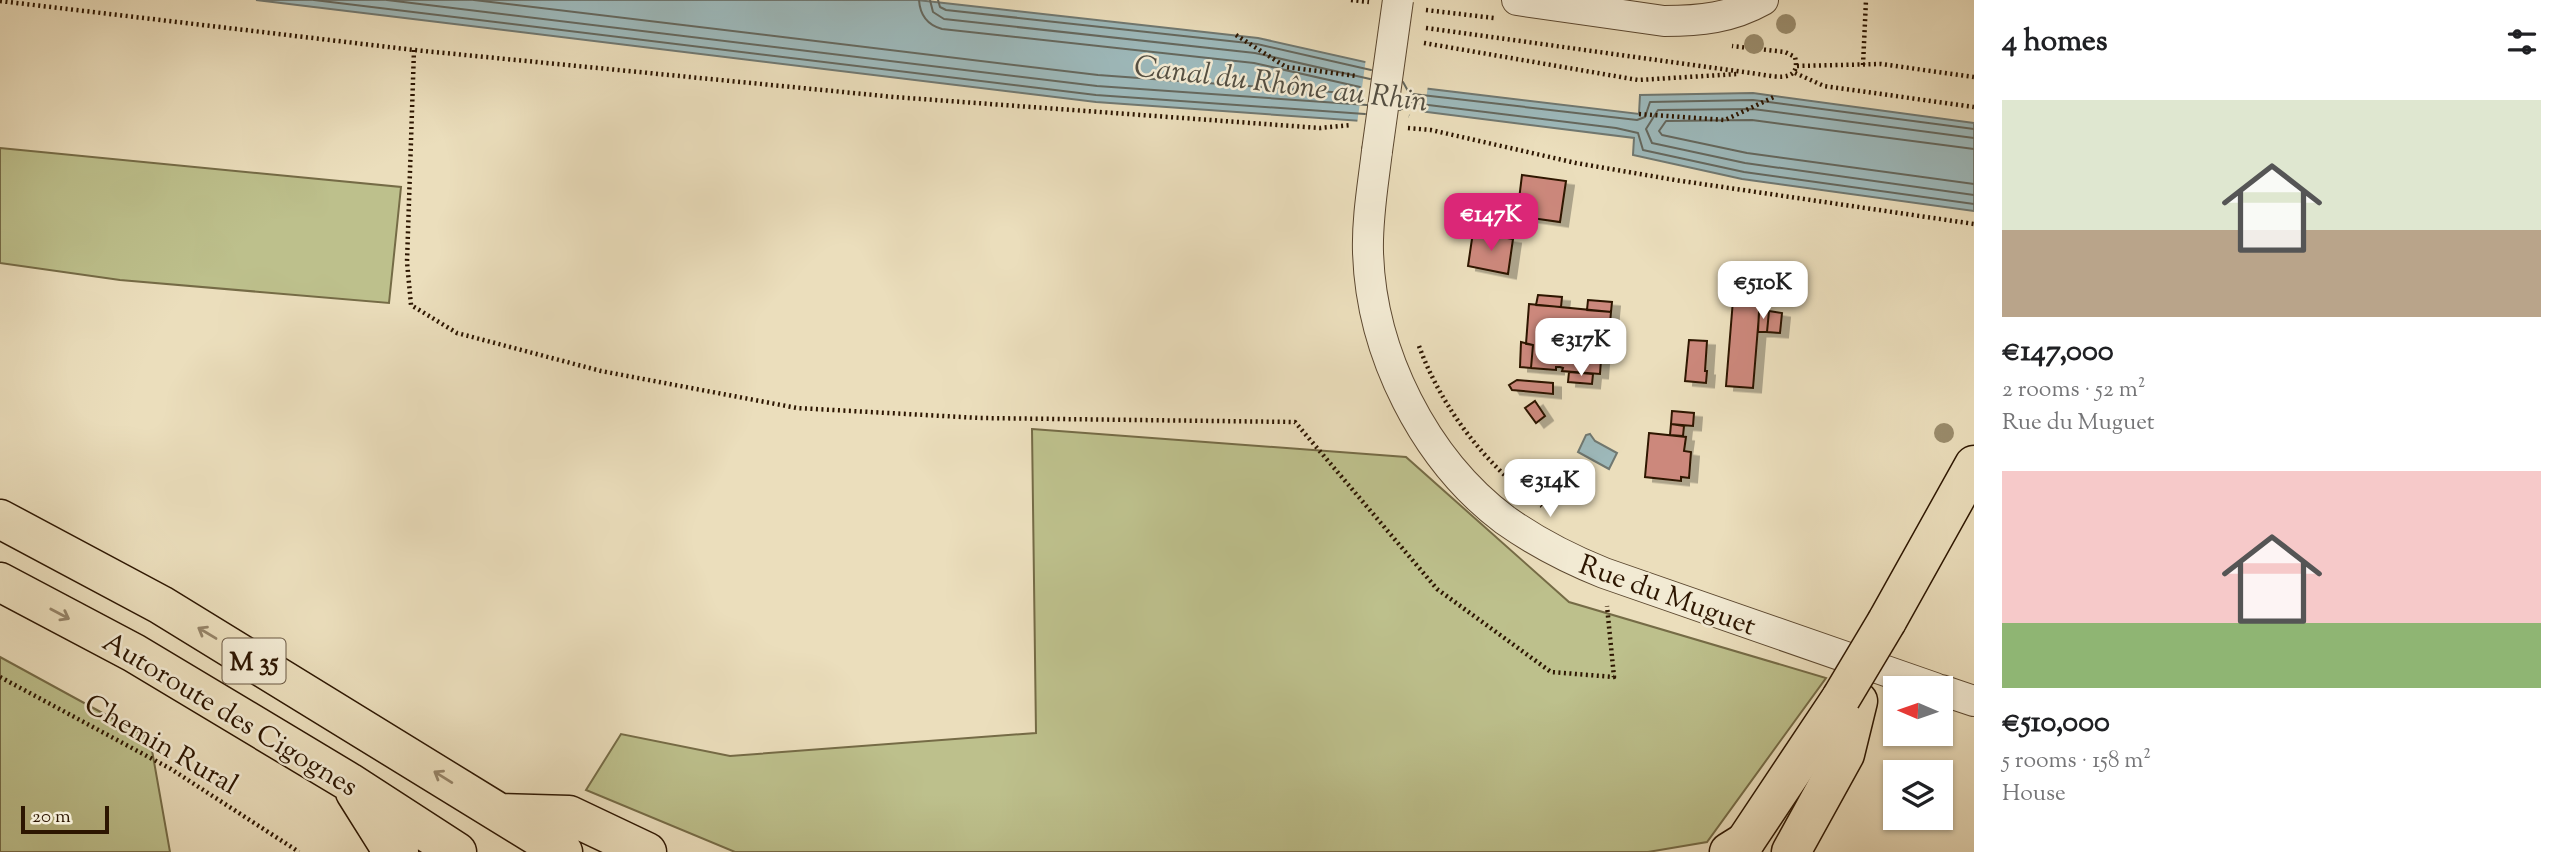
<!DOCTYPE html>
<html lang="en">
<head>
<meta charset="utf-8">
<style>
	body { margin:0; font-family:"Sorts Mill Goudy",serif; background:#f6f6f6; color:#202124; height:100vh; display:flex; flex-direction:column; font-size:26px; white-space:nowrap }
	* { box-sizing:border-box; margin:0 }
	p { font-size:23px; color:#757577 }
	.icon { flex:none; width:38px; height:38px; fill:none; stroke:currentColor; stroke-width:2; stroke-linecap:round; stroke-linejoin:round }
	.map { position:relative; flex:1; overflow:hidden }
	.sheet { display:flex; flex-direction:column; background:#fff; width:595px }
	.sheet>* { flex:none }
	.needle { width:46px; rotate:272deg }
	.tools { position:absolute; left:1883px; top:676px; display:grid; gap:14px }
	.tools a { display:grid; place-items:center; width:70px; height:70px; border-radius:0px; background:#fff; box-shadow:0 2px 5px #0004; font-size:35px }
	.scale { position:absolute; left:21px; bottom:18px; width:88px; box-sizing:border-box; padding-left:7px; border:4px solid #2d1601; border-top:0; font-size:19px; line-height:24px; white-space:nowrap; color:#2d1601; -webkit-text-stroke:5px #f2ead3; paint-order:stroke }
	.price { position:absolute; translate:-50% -60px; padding:0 16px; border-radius:14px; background:#fff; color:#222; font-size:23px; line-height:46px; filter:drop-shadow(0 2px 4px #0008) }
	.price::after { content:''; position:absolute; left:50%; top:42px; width:21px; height:16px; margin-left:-10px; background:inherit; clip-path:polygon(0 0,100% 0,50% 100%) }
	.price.active { background:#db2777; color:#fff }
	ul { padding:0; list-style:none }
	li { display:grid; align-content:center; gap:14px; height:371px; padding:0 28px }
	li span { display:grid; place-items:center; height:217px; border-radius:0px; color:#555 }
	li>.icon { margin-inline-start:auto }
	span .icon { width:126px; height:126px; fill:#fffc; stroke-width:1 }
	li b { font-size:30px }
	h2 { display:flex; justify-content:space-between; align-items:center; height:84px; padding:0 28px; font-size:30px }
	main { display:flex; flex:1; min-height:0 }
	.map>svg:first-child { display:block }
	.green { fill:#bdc08c; stroke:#756b46; stroke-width:2 }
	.water { fill:#9db9bb; stroke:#707871; stroke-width:2 }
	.pier { fill:#ebdebc }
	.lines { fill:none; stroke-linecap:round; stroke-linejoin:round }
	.shore { stroke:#65685e; stroke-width:2 }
	.building { fill:#cc887b; stroke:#2d1601; stroke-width:2; filter:url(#shadow) }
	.minor-casing { stroke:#5c4830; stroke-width:32 }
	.major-casing { stroke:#2d1601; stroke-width:41 }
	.highway-casing { stroke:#2d1601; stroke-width:41 }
	.path { stroke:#2d1601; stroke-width:4.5; stroke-dasharray:2 3.5; stroke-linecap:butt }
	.minor { stroke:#f2ead3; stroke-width:30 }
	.major { stroke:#ebdebc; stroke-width:38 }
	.highway { stroke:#ebdebc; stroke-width:38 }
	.minor-bridge-casing { stroke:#5c4830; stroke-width:32; stroke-linecap:butt }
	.major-bridge-casing { stroke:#2d1601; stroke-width:41; stroke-linecap:butt }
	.minor-bridge { stroke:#f2ead3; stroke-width:30 }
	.major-bridge { stroke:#ebdebc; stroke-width:38 }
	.tree { fill:#9a8c6c }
	.oneway { stroke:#968468 }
	.labels { text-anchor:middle; stroke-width:5; stroke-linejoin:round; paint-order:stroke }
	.shield { fill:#f2ead3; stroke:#685640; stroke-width:2 }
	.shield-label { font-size:26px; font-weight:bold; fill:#2d1601 }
	.street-label { font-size:28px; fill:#2d1601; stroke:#f2ead3 }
	.water-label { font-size:30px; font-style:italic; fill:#544f42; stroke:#f2ead3 }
</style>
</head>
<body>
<main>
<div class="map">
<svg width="1974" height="852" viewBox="0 0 1974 852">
	<defs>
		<filter id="shadow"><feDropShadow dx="8" dy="4.5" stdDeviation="0" flood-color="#0004"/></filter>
	</defs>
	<rect width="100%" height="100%" fill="#ebdebc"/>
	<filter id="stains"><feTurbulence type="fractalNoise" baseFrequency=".00286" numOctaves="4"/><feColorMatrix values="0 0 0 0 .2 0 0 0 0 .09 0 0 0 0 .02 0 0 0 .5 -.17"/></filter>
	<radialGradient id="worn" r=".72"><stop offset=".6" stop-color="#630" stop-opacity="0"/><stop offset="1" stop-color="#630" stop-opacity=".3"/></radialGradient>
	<path class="green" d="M0 148 401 187 389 303 120 280 0 263Z
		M1032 429 1406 457 1569 602 1826 678 1707 842 1648 852H735L586 790 621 734 730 756 1036 733Z
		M0 657 150 739 170 852H0Z"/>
	<path class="water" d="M256 0H917L1258 38 1410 72 1414 87 1639 114 1640 95 1753 93 1974 123V211L1742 179 1633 155 1634 138 1427 112 1411 110 1404 124 1096 102Z
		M1590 434 1595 441 1617 453 1609 469 1578 452 1586 435Z"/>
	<path class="pier" d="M1366 58 1412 69 1416 84 1428 85 1424 115 1412 113 1409 115 1407 125 1404 128 1357 124Z"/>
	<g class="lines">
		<path class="shore" d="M314 0 1096 95 1365 114
			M387 0 1097 86 1367 105
			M474 0 1098 75 1359 94 1362 92 1360 87 1254 63 942 29C927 25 920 15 919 0
			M930 0 933 12 944 19 1255 53 1370 79
			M938 0 940 7 946 10 1257 44 1371 70
			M1403 82 1408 91 1413 94 1637 120 1645 117 1650 102 1753 100 1974 129
			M1400 110 1412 103 1616 128 1638 133 1643 150 1744 172 1974 204
			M1974 138 1753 109 1658 110 1646 129 1652 143 1745 163 1974 195
			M1974 149 1752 120 1666 121 1659 131 1662 135 1747 153 1974 184"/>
	</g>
	<path class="building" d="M1522 175 1566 181 1560 222 1517 216Z
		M1473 232 1513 239 1508 274 1468 266Z
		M1736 263 1763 266 1753 388 1726 386Z
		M1538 295 1562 297 1561 307 1536 305Z
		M1588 300 1612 302 1611 312 1587 310Z
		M1529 304 1611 312 1608 346H1602L1600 374 1562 371 1563 368 1560 367H1556V370L1531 368 1533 345 1526 344Z
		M1759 311H1769L1767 332H1758Z
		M1769 311 1782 313 1780 333 1767 332Z
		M1689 340 1707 341 1705 371H1707L1706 383 1685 381Z
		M1521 342 1533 345 1531 368 1520 367Z
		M1569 372 1593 374 1592 384 1568 382Z
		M1517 380 1553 383V394L1512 390 1509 385Z
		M1535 401 1545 416 1536 423 1525 408Z
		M1672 411 1694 413 1693 426 1671 424Z
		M1671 424 1684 426 1683 436 1670 435Z
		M1649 433 1686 437 1684 451 1691 452 1689 478 1681 477V481L1645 477Z"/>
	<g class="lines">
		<defs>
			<path id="minor" d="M1517 0 1664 21C1700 21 1731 18 1763 0
				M1377 151C1373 185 1367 218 1368 252 1371 353 1424 459 1505 520 1536 542 1569 559 1604 573L1935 688
				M1941 690 1974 701"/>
			<path id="major" d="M1887 621 1974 465
				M1745 842 1841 698"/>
			<path id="highway" d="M0 519 161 605 563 852
				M0 582 134 653 349 782 457 852
				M355 792 387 843 399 852
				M503 813 569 815 647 852
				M1729 852 1745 842
				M1791 852 1845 754 1858 701"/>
		</defs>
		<use href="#minor" class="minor-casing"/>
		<use href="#major" class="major-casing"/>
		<use href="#highway" class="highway-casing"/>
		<path class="path" d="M1351 0 1369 2
			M0 1 414 50 894 97 1320 128 1351 125
			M1426 10 1494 18
			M1426 28 1751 73C1769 75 1802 86 1795 57L1785 52 1732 46
			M1236 35 1286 67 1357 76
			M1424 43 1638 80 1738 74
			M414 50 407 262 411 305 457 333 601 371 797 408 980 418 1295 422 1437 589 1551 672 1614 677 1607 606
			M1863 65 1866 0
			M1797 66 1881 64 1974 77
			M1795 73 1824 86 1974 107
			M1639 114 1725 120 1776 96
			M1408 128 1431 130 1576 163 1675 180 1974 224
			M1419 346C1442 409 1487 467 1542 506
			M0 677 171 769 299 852"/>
		<use href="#minor" class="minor"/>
		<use href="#major" class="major"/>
		<use href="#highway" class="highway"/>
		<defs>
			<path id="minor-bridge" d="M1377 151 1398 0"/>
			<path id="major-bridge" d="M1841 698 1887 621"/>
		</defs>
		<use href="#minor-bridge" class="minor-bridge-casing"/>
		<use href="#major-bridge" class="major-bridge-casing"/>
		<use href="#minor-bridge" class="minor-bridge"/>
		<use href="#major-bridge" class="major-bridge"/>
	</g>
	<g class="tree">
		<circle cx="1786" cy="24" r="10"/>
		<circle cx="1754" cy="44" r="10"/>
		<circle cx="1944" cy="433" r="10"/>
	</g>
	<defs><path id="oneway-shaft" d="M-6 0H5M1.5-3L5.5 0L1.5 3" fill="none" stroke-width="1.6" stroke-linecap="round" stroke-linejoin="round" transform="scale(1.75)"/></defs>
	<g class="oneway">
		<use href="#oneway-shaft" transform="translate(60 614) rotate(28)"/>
		<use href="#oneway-shaft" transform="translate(207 633) rotate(-149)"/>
		<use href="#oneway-shaft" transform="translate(443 777) rotate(-148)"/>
	</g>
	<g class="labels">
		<rect class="shield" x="222.5" y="638.5" width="63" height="45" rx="5"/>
		<g class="shield-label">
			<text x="254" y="670">M 35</text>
		</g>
		<g class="street-label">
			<text transform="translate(1668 594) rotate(20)" y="10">Rue du Muguet</text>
			<text transform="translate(231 713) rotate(31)" y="10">Autoroute des Cigognes</text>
			<text transform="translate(162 743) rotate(30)" y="10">Chemin Rural</text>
		</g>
		<g class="water-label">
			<text transform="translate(1281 83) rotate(7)" y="10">Canal du Rhône au Rhin</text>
		</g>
	</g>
	<rect width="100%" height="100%" filter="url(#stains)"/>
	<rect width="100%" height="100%" fill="url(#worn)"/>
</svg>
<div class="tools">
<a><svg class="needle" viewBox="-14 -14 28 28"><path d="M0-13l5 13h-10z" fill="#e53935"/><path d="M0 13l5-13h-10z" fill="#757577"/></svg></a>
<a><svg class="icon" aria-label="layers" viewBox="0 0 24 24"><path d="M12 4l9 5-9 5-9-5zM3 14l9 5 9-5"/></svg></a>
</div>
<div class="scale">20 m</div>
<b class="price active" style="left:1491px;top:253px">€147K</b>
<b class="price" style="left:1763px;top:321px">€510K</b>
<b class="price" style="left:1581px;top:378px">€317K</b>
<b class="price" style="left:1550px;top:519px">€314K</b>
</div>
<section class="sheet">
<h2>4 homes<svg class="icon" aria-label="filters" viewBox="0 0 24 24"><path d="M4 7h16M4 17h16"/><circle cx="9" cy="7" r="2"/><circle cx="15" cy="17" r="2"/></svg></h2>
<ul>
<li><span style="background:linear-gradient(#dfe7d0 60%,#b9a48a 0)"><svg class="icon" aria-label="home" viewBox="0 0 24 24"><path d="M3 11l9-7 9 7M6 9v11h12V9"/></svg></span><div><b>€147,000</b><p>2 rooms · 52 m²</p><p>Rue du Muguet</p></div></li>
<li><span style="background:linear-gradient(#f6c9c9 70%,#8fb573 0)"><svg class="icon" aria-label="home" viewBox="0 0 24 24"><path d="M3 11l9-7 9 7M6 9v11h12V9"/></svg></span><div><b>€510,000</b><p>5 rooms · 158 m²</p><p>House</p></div></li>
</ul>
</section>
</main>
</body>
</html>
